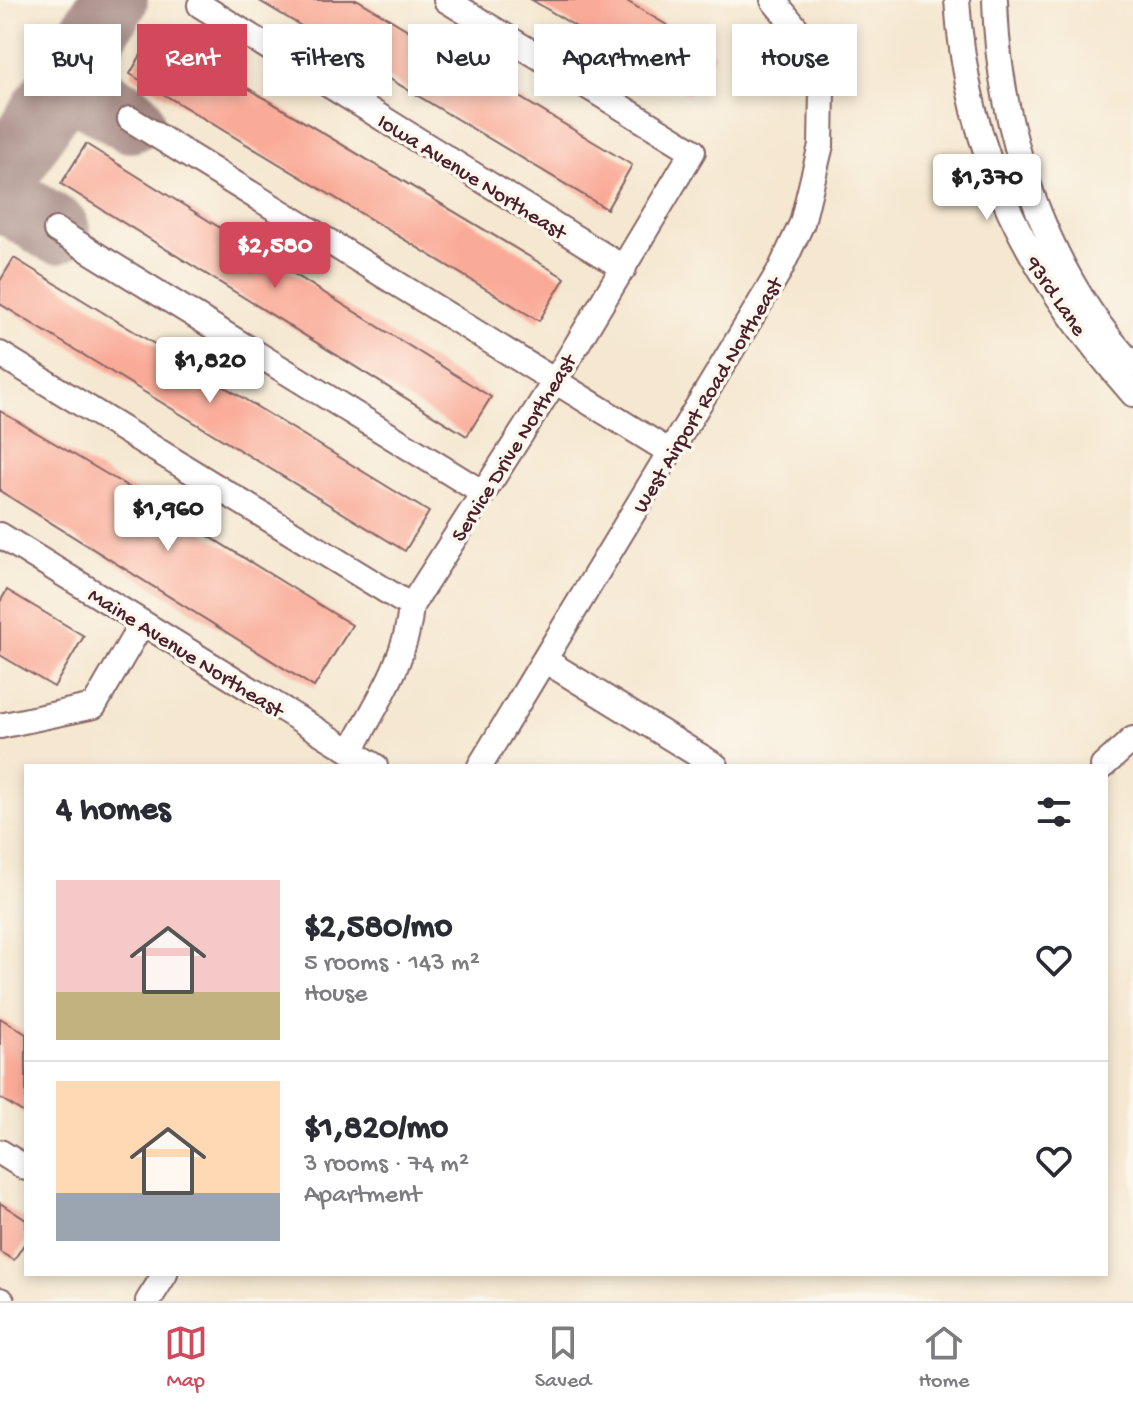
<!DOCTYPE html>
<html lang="en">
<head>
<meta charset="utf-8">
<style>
	body { margin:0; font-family:"Gochi Hand",sans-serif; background:#f7f7f7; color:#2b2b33; height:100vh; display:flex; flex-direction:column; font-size:30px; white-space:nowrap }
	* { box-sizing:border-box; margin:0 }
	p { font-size:26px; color:#7c7c81 }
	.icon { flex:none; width:44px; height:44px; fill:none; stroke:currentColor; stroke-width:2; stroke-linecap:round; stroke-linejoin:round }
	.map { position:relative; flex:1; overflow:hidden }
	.sheet { position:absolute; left:24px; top:764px; width:1084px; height:512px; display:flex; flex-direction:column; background:#fff; border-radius:0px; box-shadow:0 4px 12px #0003 }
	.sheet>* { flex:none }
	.banner { position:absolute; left:24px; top:24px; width:1086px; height:72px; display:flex; gap:16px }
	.price { position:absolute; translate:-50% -68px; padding:0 18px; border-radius:8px; background:#fff; color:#222; font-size:26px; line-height:52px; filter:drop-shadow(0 2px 4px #0008) }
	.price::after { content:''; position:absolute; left:50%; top:48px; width:24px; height:18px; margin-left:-12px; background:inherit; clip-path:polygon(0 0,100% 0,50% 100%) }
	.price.current { background:#d1495b; color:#fff }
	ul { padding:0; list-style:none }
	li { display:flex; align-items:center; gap:24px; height:200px; padding:0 32px }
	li+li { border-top:2px solid #e1e1e2 }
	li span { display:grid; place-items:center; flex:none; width:224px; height:160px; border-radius:0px; color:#555 }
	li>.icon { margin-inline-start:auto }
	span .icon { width:96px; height:96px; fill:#fffc; stroke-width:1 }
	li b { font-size:34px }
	h2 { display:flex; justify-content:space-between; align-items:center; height:96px; padding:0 32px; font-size:34px }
	.tag { padding:0 28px; border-radius:0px; background:#fff; box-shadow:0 4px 12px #0003; font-size:28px; line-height:72px }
	.tag.current { background:#d1495b; color:#fff }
	.tabs { display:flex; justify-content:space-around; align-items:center; height:112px; border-top:2px solid #e1e1e2; background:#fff; font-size:22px; color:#7c7c81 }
	.tabs a { display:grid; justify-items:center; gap:4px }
	.tabs .current { color:#d1495b }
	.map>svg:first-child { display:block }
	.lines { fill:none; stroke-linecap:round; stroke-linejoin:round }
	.taxiway { stroke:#a0837e; stroke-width:68 }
	.building { fill:#faab98 }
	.minor-casing { stroke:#866565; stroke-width:28 }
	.minor { stroke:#fff; stroke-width:24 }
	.labels { text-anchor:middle; stroke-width:7; stroke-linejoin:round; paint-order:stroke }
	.street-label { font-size:22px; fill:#4a1f2b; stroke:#fbf7ec }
</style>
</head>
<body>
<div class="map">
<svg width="1133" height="1301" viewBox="0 0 1133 1301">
	<rect width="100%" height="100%" fill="#fbf7ec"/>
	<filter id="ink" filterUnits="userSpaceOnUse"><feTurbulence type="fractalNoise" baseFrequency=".0125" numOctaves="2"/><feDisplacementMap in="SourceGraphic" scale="16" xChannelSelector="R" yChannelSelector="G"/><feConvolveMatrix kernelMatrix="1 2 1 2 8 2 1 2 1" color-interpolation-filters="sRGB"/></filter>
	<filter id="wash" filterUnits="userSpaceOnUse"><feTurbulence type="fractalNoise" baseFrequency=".006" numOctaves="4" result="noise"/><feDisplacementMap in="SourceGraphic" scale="32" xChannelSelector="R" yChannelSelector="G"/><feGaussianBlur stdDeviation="1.8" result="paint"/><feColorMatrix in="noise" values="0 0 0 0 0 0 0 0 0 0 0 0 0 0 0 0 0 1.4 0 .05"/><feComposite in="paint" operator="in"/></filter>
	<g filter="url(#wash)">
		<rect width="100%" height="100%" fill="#f5e7d0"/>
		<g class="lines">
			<path class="taxiway" d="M65 79 130 119
				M0 183 114 0
				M0 195 56 230"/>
		</g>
		<g id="blocks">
			<path class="building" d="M258 0H358L632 165 607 209Z
				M532 0H625L715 54 689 95Z
				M154 32 565 278 539 321 130 74Z
				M86 144 491 397 467 436 61 184Z
				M14 258 429 512 405 551 0 304V281Z
				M0 411 149 499 352 625 314 687 0 491Z
				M7 590 84 636 54 687 0 655V602Z
				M0 1018 26 1034V1114L0 1098Z
				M0 1203 26 1220V1241L14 1260 0 1252Z"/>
		</g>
	</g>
	<g filter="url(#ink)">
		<use href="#blocks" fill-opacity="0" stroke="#866565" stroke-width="2"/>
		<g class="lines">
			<defs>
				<path id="minor" d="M957 0C967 158 1030 277 1133 394
					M995 0C998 126 1045 272 1133 365
					M200 5 624 268
					M130 119 670 452
					M56 230 483 493
					M0 354 411 606
					M0 535 375 766
					M546 661 716 766
					M0 726 94 706 142 623
					M351 751C376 704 407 660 411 606L555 381 693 151 446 0
					M480 766 780 270 802 223 821 145 822 90 802 35 773 0
					M1103 766 1133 739
					M0 1152 26 1168
					M0 1300 2 1301
					M148 1301 165 1274"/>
			</defs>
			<use href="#minor" class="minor-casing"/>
			<use href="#minor" class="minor"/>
		</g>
	</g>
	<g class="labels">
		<g class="street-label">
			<text transform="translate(473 175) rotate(32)" y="8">Iowa Avenue Northeast</text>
			<text transform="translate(1058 295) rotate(56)" y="8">93rd Lane</text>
			<text transform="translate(706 394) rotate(-59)" y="8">West Airport Road Northeast</text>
			<text transform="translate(512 447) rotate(-58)" y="8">Service Drive Northeast</text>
			<text transform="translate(187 651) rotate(32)" y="8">Maine Avenue Northeast</text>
		</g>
	</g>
</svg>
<b class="price" style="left:987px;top:222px">$1,370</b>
<b class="price current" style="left:275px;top:290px">$2,580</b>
<b class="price" style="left:210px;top:405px">$1,820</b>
<b class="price" style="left:168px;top:553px">$1,960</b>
<div class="banner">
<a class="tag">Buy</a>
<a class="tag current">Rent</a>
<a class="tag">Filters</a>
<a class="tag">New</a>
<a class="tag">Apartment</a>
<a class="tag">House</a>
</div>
<section class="sheet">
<h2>4 homes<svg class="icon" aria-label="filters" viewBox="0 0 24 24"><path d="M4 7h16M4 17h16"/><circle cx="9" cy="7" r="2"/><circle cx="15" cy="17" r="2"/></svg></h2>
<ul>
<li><span style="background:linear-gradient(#f6c9c9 70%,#c2b280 0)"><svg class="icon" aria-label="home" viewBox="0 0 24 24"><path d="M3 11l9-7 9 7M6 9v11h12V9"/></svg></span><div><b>$2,580/mo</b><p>5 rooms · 143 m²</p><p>House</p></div><svg class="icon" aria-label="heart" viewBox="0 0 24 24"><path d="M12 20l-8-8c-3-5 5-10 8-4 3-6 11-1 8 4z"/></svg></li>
<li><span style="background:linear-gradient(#ffd9b3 70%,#9aa5b1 0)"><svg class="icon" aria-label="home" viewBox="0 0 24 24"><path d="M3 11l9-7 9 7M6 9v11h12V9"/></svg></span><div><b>$1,820/mo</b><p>3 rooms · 74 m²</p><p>Apartment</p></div><svg class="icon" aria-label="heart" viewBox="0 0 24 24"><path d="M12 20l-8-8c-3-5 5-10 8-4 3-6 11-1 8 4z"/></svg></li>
</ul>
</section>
</div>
<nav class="tabs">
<a class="current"><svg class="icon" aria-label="map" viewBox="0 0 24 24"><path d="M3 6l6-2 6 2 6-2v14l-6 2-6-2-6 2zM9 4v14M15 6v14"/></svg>Map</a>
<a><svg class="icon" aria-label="saved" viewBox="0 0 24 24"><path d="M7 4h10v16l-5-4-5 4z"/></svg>Saved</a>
<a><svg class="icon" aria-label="home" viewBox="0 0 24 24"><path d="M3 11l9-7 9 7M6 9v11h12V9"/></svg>Home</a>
</nav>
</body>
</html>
